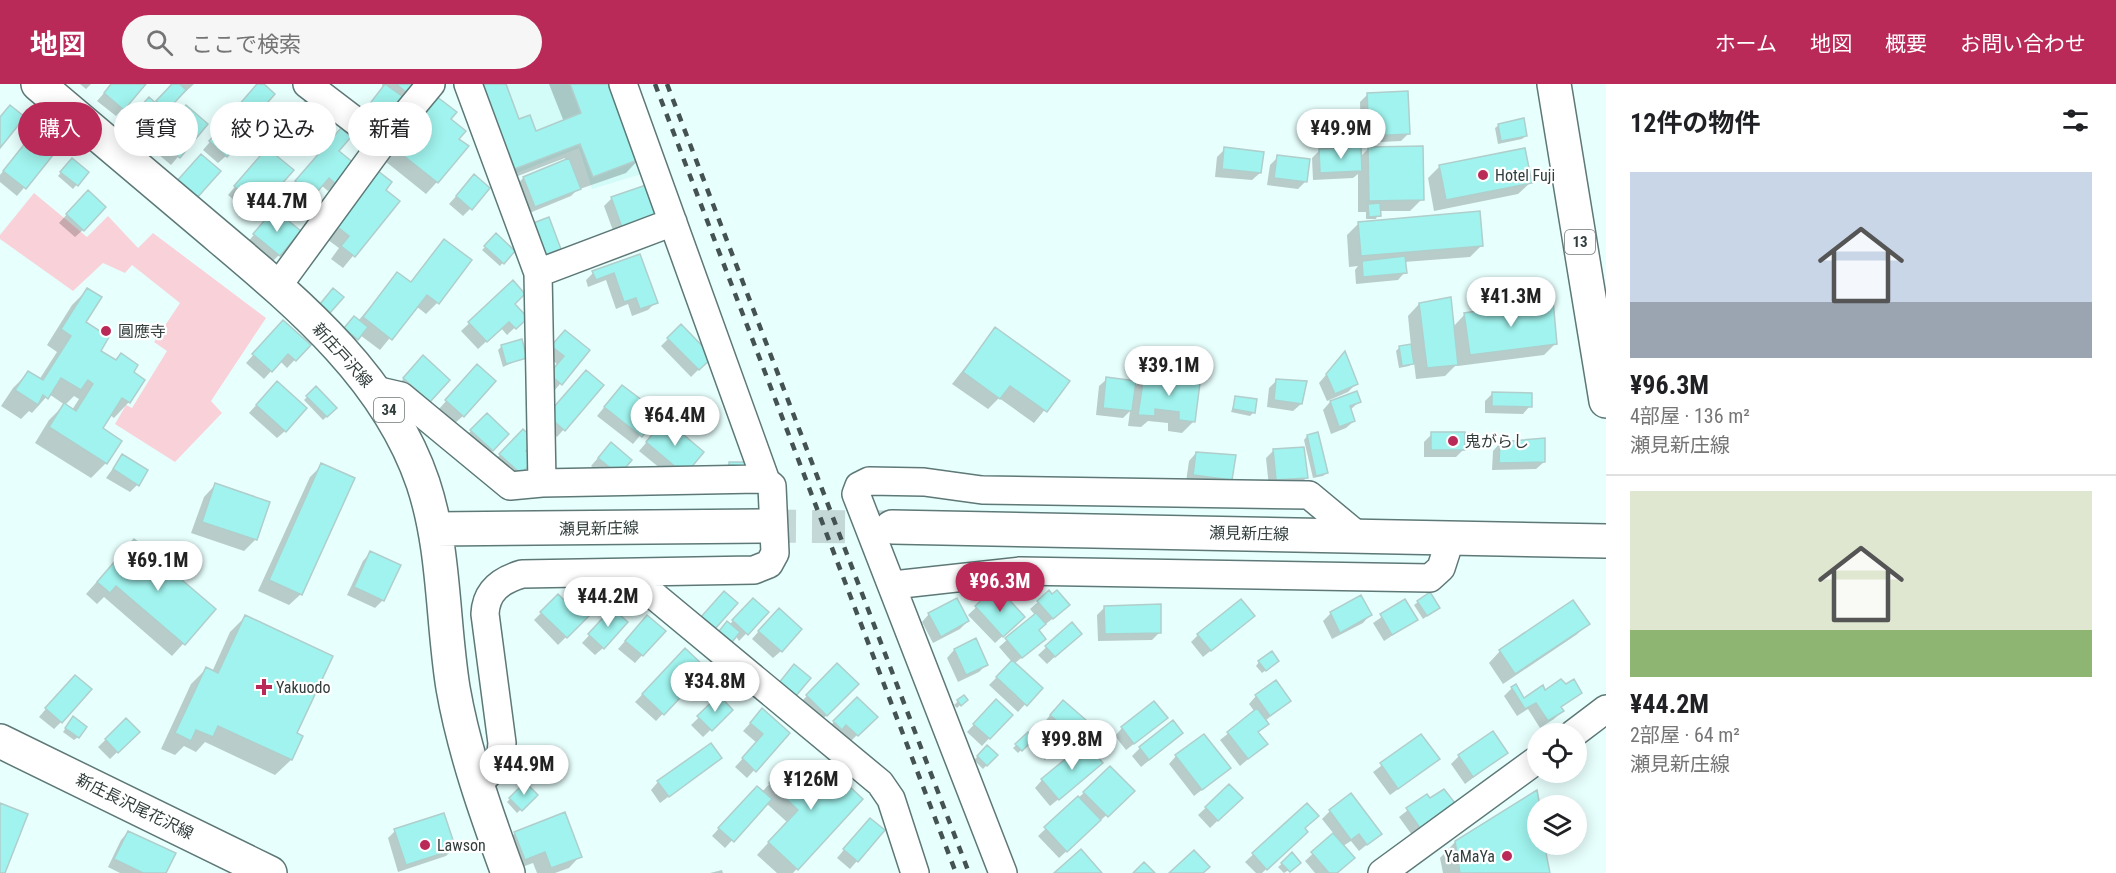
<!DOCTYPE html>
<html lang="ja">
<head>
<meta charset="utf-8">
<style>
	body { margin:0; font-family:"Roboto Condensed","Noto Sans JP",sans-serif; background:#f6f6f6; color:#202124; height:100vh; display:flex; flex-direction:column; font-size:22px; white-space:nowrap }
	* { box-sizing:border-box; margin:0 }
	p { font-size:20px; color:#757577 }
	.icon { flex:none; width:33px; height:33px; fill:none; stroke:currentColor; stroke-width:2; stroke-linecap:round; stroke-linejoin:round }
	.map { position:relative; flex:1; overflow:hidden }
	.drawer { display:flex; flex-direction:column; background:#fff; width:510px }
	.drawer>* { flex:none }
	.guide { position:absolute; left:18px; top:18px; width:570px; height:54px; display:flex; gap:12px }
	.fabs { position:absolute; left:1527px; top:639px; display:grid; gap:12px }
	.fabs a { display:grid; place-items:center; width:60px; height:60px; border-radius:50%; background:#fff; box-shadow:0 3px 15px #0003; font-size:30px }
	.price { position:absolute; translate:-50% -51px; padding:0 14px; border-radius:21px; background:#fff; color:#222; font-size:20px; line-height:39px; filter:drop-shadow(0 2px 3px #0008) }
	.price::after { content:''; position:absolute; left:50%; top:36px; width:18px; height:14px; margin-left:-9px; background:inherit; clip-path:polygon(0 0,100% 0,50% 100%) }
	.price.on { background:#b92a59; color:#fff }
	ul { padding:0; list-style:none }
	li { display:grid; align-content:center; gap:12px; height:318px; padding:0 24px }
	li+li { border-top:2px solid #e0e0e0 }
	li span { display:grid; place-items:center; height:186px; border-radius:0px; color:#555 }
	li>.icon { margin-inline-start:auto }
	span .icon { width:108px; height:108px; fill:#fffc; stroke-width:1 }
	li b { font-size:26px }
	h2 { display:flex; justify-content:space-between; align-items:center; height:72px; padding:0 24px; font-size:26px }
	.chip { padding:0 21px; border-radius:27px; background:#fff; box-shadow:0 3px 15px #0003; font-size:21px; line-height:54px }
	.chip.on { background:#b92a59; color:#fff }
	header { display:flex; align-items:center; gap:36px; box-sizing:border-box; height:84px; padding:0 30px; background:#b92a59; color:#fff }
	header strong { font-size:28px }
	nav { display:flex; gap:33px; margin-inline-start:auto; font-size:21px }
	.search { width:420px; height:54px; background:#f6f6f6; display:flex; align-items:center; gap:15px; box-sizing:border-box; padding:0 21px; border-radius:33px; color:#757577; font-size:22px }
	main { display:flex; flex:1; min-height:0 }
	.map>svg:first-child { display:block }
	.built { fill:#d3fbf8 }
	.green { fill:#f9d2d9 }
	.shadow { fill:#0003 }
	.building { fill:#a0f3ee; stroke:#b0cecb; stroke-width:1.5 }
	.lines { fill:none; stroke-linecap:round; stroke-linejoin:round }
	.major-tunnel { stroke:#c3d8d7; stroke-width:33; stroke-dasharray:33 16; stroke-linecap:butt }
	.minor-casing { stroke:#5d7876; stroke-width:30 }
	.major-casing { stroke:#5d7876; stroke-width:36 }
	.highway-casing { stroke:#5d7876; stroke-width:36 }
	.minor { stroke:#fff; stroke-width:27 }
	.major { stroke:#fff; stroke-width:33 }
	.highway { stroke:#fff; stroke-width:33 }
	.rail { stroke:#445251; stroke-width:4.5; stroke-dasharray:8 8; stroke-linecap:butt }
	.poi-dot { fill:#b92a59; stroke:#fff; stroke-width:2 }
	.labels { text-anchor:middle; stroke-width:4.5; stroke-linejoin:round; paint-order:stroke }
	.shield { fill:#fff; stroke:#707877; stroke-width:1.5 }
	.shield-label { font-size:15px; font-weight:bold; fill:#323e3d }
	.poi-label { font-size:16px; fill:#323e3d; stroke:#fff; text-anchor:start }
	.street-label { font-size:16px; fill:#323e3d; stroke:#fff }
</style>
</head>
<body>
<header>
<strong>地図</strong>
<div class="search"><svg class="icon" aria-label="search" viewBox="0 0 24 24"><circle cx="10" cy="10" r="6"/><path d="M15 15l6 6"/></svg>ここで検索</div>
<nav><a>ホーム</a><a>地図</a><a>概要</a><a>お問い合わせ</a></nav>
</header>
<main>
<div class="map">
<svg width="1606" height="789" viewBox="0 0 1606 789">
	<rect width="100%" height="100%" fill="#e7fffd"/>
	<path class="built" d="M476 0H615L648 88 592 105 579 64 512 91Z"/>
	<path class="green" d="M34 109 87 153 108 132 138 164 153 149 266 234 211 317 222 329 175 378 115 340 126 321 132 324 167 267 154 258 180 219 132 181 125 189 103 179 73 207 0 155V151Z"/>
	<path class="shadow" d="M80 0H91L86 5Z
		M112 0H144L116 32 97 17Z
		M170 0H194L164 28 167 31 133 68 115 51 142 22 155 20 172 2Z
		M259 0 273 10 244 42 231 30Z
		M382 0H418L407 17 355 39 383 4Z
		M504 0 518 37 535 49 564 38 549 0H613L641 73 626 89 577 106 571 112 527 130 516 102 523 94 565 77V74L497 100Z
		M1368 10 1408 50 1401 57 1361 59 1360 18Z
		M299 25 321 30 289 66 275 53Z
		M455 29 449 35 457 55 437 98 426 110 380 73Z
		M178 31 206 40 171 81 151 64Z
		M1499 41 1525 52 1522 55 1498 60 1495 44Z
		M221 45 226 72 218 79 203 66Z
		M334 53 337 67 336 100 328 107 321 101 304 119 288 105Z
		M27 57 55 67 17 112 0 98V91Z
		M1369 64 1422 115 1410 127H1379L1376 135H1366V128H1358V90L1353 94 1313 96 1312 74 1320 66 1360 73Z
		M1225 65 1260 89 1252 96 1215 93 1217 73Z
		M260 73 259 124 252 132 228 111Z
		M1278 73 1306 97 1298 105 1267 101 1270 81Z
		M69 79 87 88 73 105 58 92Z
		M1440 82 1530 99 1518 110 1434 127 1428 94Z
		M467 100 471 124 463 132 449 120Z
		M384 106 398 117 343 184 331 175 339 164 324 153Z
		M612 114 656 133 615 152 604 122Z
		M80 116 83 146 75 153 59 139Z
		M267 135 279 171 271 179 247 159Z
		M1359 139 1482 161 1470 173 1404 178 1405 188 1398 196 1356 200 1355 186 1358 182 1349 183 1347 151Z
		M496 152 513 167 500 182 482 166Z
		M445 157 437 219 426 230 416 222 380 266 360 251 353 258 341 249 351 237H358L398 190 410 199Z
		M639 172 656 218 648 226 632 232 628 220 616 225 606 196 588 203 586 196 593 189Z
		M513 198V220L525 234 507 251 501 244 478 265 461 247Z
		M87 206 84 239 98 267 132 288 129 318 114 334 110 331 101 345 106 379 91 394 35 359 49 336 64 321 72 326 79 315 74 312 65 321 49 310 32 329 29 327 21 335 1 322 13 304 28 289 39 296 57 268 47 261 72 221Z
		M1419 220 1453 243 1465 230 1556 259 1544 271 1458 282V279L1445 292 1416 295 1414 278 1409 282 1399 284 1396 267 1400 263 1411 262 1408 232Z
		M681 242 711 273 691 293 661 262Z
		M995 245 1068 297 1034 339 999 314 988 325 952 300Z
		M276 246 309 261 287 284 280 277 264 295 246 279Z
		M557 255 588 267 554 307 542 299 557 280 545 270Z
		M501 263 525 273 503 283 498 266Z
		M1338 277 1356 300 1348 308 1327 317 1319 299Z
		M416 281 448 296 421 325 397 302Z
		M470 290 463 332 455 339 439 325Z
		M1144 293 1194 337 1182 349 1168 347V339L1148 337 1141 343 1128 342 1130 327 1123 334 1096 331 1099 302 1107 295 1134 303Z
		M1277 296 1301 320 1293 327 1267 323 1269 304Z
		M602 302 557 353 541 339Z
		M316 304 335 324 323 336 304 316Z
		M269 307 285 347 277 354 249 329Z
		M1356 309 1359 318 1350 326 1354 337 1346 344 1331 350 1323 326 1330 318Z
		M1493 309 1530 322 1523 330 1485 329V317Z
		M615 310 658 330 633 360 597 332Z
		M1236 314 1254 328 1250 332 1231 328Z
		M487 331 507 350 485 374 464 354Z
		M658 345 702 368 677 398 639 367Z
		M523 347 524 367 533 375 513 396 493 378Z
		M1432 350 1464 365 1456 373H1424V358Z
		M1307 352 1326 389 1323 392 1313 394 1304 356Z
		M1500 359 1544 378 1536 385 1492 386 1493 367Z
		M1274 366 1306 394 1299 401 1269 403 1266 374Z
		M604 367 630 376 610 398 591 382Z
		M1196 369 1231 395 1223 403 1186 398 1189 377Z
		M122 372 137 401 130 408 106 394Z
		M322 381 301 510 289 521 258 507 310 393Z
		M215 401 268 419 255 456 244 467 191 449 204 413Z
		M123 468 214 526 172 572 104 513 97 520 86 510Z
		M370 469 383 516 375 524 347 511 363 477Z
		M989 511 1016 540 995 559 968 531Z
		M558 512 568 522 594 525 558 561 534 536Z
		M1361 513 1370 531 1363 539 1332 555 1323 537 1330 530Z
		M753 516 767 528 739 557 729 541Z
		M1405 517 1416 536 1384 557 1373 539Z
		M1038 518 1061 528 1037 547 1036 562 1014 580 1040 604 1018 628 989 601 1012 578 999 563 1035 531 1030 525Z
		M1418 518 1438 524 1423 535 1414 521Z
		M1105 523 1160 548 1152 556 1098 557 1097 531Z
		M929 530 968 537 960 545 933 559 922 538Z
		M1253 532 1203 573 1191 558 1198 551Z
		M245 533 295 650 301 653 291 676 275 691 205 658 196 668 184 662 175 671 161 665 191 600 206 585 212 588 230 548Z
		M771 533 781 567 773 574 752 555Z
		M605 534 603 564 595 571 582 559Z
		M640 540 664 547 635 579 618 565Z
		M1071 540 1072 557 1047 580 1038 571Z
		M1588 540 1576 551 1503 600 1489 579 1500 567Z
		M976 556 986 581 979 588 958 598 947 574 954 566Z
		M685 566 705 585 656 637 635 618Z
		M1259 578 1274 580 1262 589 1256 582Z
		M837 581 857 600 819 639 799 620Z
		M67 600 61 638 54 645 39 633Z
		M1512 604 1524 616 1545 608H1580L1560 624 1562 627 1554 635 1540 644 1528 625 1517 632 1504 612Z
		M1256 612 1289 617 1265 637 1267 640 1257 649 1266 660 1240 682 1220 656 1255 628 1249 620Z
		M963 613 962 619 957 624 954 621Z
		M719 614 731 626 703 653 691 641Z
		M857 615 875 633 849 659 826 646Z
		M996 617 1011 631 982 662 967 648Z
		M1055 625 1084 636 1045 676 1031 664 1049 645 1043 640Z
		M755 634 788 649 747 694 735 683 757 659 743 647Z
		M126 636 138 648 110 675 98 663Z
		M70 638 78 653 74 656 63 648Z
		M1158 641 1126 666 1115 652 1122 644Z
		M1028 650 1033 654 1018 669 1013 664Z
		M1421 652 1430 682 1390 711 1373 688Z
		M1174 656 1141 683 1132 672 1140 664Z
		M987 663 996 671 983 685 974 676Z
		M1506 669 1465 700 1451 680 1459 672Z
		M1176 672 1221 691 1194 712 1169 680Z
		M720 674 660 719 651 706 658 698Z
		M1110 684 1133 707 1059 774 1038 752Z
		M1093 687 1050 722 1035 704 1042 696Z
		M789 690 861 715 793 789H777L757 771 787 738 766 719 725 764 712 752 749 711 762 708 772 697Z
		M525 700 536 711 517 729 507 718Z
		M1229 702 1241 714 1210 744 1198 731Z
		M1426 712 1429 717 1453 719 1412 751 1399 733Z
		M1306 721 1303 745 1299 755 1262 789H1256L1245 778Z
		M1330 727 1380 750 1359 767 1351 757 1343 762 1336 789H1315L1305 777 1334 750 1322 735Z
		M863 743 857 777 850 785 837 774Z
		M395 747 454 764 446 772 398 788 388 754Z
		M128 748 164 789H120L108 783 121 756Z
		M515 749 580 772 569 784 555 789H537L533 779 514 786 504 761Z
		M1455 758 1553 760V761L1545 770 1548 789H1443L1440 774Z
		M1292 771 1299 779 1284 789 1278 783Z
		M722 786 723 789H710Z"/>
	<path class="building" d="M111 0H146L124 26 104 9Z
		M172 0H180L186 6 167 27 156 17Z
		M257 0H264L275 10 253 35 238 22Z
		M385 0 409 17 384 49 361 31Z
		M396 0H420L411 12Z
		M479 0H506L519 35 530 31 536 47 581 29 570 0H615L643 74 593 93 580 60 512 86Z
		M1408 7 1410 50 1369 52 1367 9Z
		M432 9 457 28 451 35 466 47 459 55 469 62 438 99 390 61Z
		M149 13 169 31 142 61 122 43Z
		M306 16 323 30 298 59 281 45Z
		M10 21 25 33 0 64V33Z
		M186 21 208 40 180 74 157 55Z
		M1524 34 1527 52 1501 57 1498 40Z
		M228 35 246 51 227 73 209 57Z
		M341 44 351 53 339 67 355 80 337 101 329 94 313 113 295 97Z
		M34 48 57 66 26 105 3 87Z
		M1423 62 1424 116 1369 117 1368 63Z
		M1224 63 1264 68 1261 89 1222 85Z
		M1361 63 1362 87 1320 89 1319 65Z
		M267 64 294 86 260 125 234 102Z
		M1525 64 1532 99 1446 116 1439 81Z
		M201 70 221 87 196 115 176 98Z
		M1277 71 1310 75 1307 98 1274 94Z
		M72 74 89 88 78 102 60 88Z
		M569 74 581 105 535 123 523 93Z
		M378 87 392 98 386 106 400 117 355 173 341 162 349 152 335 141Z
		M474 90 490 104 472 126 456 112Z
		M646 101 657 134 623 146 611 113Z
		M88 106 106 123 84 147 66 130Z
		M1380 119 1381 132 1369 133 1368 120Z
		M274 125 301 147 280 172 253 150Z
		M1480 127 1483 162 1361 172 1358 138Z
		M549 133 561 165 541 173 528 141Z
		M496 149 515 167 504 180 484 162Z
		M444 155 472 176 439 220 427 211 392 256 363 233 397 188 411 198Z
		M640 170 658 219 640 225 636 214 624 218 614 189 596 196 592 187Z
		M1405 172 1407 189 1363 193 1362 177Z
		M513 196 525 210 515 220 528 234 516 245 509 238 487 258 468 238Z
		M87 204 102 213 86 238 109 253 101 267 116 276 121 269 138 281 134 288 145 296 130 319 122 314 103 344 122 357 107 380 49 343 64 319 76 327 93 300 88 296 81 306 61 294 48 315 43 311 38 321 15 306 28 287 43 296 71 252 61 245Z
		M333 204 344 213 330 229 320 220Z
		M1451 213 1458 281 1427 284 1419 219Z
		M1553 216 1557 260 1470 271 1464 229Z
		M354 232 368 243 358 256 344 244Z
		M283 236 311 261 296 277 288 270 272 288 252 270Z
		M681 240 713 273 699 286 667 254Z
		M995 243 1070 297 1047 328 1010 302 1000 315 963 288Z
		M565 246 590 266 562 301 549 290 564 272 551 262Z
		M522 255 527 274 506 280 501 261Z
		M1411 260 1414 280 1402 282 1399 262Z
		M1345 267 1358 300 1335 310 1326 290Z
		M423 271 450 296 430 318 403 294Z
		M477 280 496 297 464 333 445 316Z
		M586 286 604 301 565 347 547 331Z
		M1144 291 1200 299 1195 338 1179 336V328L1155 325V332L1138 331Z
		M1106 293 1136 297 1132 327 1103 324Z
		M1276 295 1307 297 1302 320 1274 316Z
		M277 297 307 324 286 348 256 321Z
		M622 301 660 330 642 353 604 323Z
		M316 302 337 324 327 333 306 312Z
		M1357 307 1361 318 1350 322 1355 337 1339 343 1330 317Z
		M1492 308 1532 309V323L1492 322Z
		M1235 312 1257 315 1255 329 1233 325Z
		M487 329 509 350 493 367 470 346Z
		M665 335 704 368 685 391 646 358Z
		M523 345 536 357 526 367 535 375 521 390 499 370Z
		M1318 348 1328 389 1316 392 1307 351Z
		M1431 348H1465V366H1431Z
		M1545 354V378L1499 379 1500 358Z
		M611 358 632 376 619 391 598 374Z
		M1304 363 1308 394 1276 396 1273 365Z
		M1196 368 1236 371 1232 396 1193 391Z
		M122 370 148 386 139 402 113 385Z
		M729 378H753V390H729Z
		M321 379 355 394 302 511 269 496Z
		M215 399 270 418 257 456 202 438Z
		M134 455 216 525 185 561 116 502 110 509 97 498Z
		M370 467 401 481 384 517 354 503Z
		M1049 506 1052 510 1057 506 1070 521 1053 535 1037 517Z
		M724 507 738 519 715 545 701 533Z
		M1430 508 1440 524 1427 532 1417 517Z
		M579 509 596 525 567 554 540 528 558 510 568 520Z
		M989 509 995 516 1003 509 1025 533 1003 553 975 522Z
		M1361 511 1372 531 1340 549 1330 528Z
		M753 514 769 528 748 551 732 536Z
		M957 514 969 537 941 553 928 529Z
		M1241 515 1255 532 1211 567 1197 550Z
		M1405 515 1418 536 1392 551 1380 530Z
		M1573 516 1590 540 1515 590 1499 566Z
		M1161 520V549L1105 550 1104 522Z
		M612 524 628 538 604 565 588 550Z
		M779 524 802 545 782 568 758 547Z
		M1036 529 1046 540 1039 546 1046 555 1022 574 1005 554Z
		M245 531 333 572 297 649 303 652 292 676 218 642 213 653 196 646 191 657 175 649 206 583 218 589Z
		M647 531 666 547 643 572 625 557Z
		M727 537 740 548 729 562 716 551Z
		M1072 538 1082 550 1055 573 1045 562Z
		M976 554 988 581 966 591 954 565Z
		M685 564 707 585 664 631 642 610Z
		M1272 567 1279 577 1266 587 1258 577Z
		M1012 576 1043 604 1027 622 996 593Z
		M837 579 859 600 827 632 806 611Z
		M794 580 811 594 795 613 778 600Z
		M75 591 92 605 62 639 45 624Z
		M1561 595 1566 600 1574 595 1582 609 1561 623 1564 627 1548 637 1536 619 1525 625 1511 603 1516 600 1524 614 1543 601 1545 606Z
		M1276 596 1291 617 1270 632 1255 611Z
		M719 611 733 626 712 647 697 632Z
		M964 611 968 616 961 622 957 616Z
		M857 613 878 633 858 652 846 641 842 646 833 637Z
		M996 615 1013 631 990 655 973 640Z
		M1063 616 1086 636 1073 651 1050 631Z
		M1154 617 1168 634 1134 660 1121 643Z
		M762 624 790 649 756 688 742 674 763 650 750 639Z
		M1257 624 1269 640 1258 648 1268 660 1248 675 1227 648Z
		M73 632 87 643 79 654 65 644Z
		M126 634 140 648 118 669 105 655Z
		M1173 636 1183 649 1149 676 1139 663Z
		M1047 644 1063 659 1049 674 1033 659Z
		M1493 647 1508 669 1473 693 1458 671Z
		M1028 648 1035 654 1022 667 1015 660Z
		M1204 650 1231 684 1202 706 1175 671Z
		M1421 650 1440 675 1398 705 1380 679Z
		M711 659 722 674 669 713 657 697Z
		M1085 659 1103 679 1059 716 1041 695Z
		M987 661 998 671 987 682 977 672Z
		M799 677 824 699 834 688 863 715 798 786 768 758 798 726 769 699 783 683 789 688Z
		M1110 682 1135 707 1108 733 1083 708Z
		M525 698 538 711 522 727 509 714Z
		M1229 700 1243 714 1218 737 1205 723Z
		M757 702 772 715 734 758 718 744Z
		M1444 705 1455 719 1420 744 1406 724 1427 710 1430 714Z
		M1537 706 1540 722 1538 760 1555 762 1545 764 1550 789H1460L1455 757Z
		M1351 709 1382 750 1367 761 1359 750 1351 756 1329 726Z
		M1078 712 1101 736 1067 768 1044 743Z
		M0 719 28 730 5 789H0Z
		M1307 719 1319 732 1305 744 1308 748 1267 786 1252 769Z
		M565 728 582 773 551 784 545 768 525 776 514 748Z
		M444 729 456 765 406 781 394 745Z
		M870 734 885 746 858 778 843 765Z
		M128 747 176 769 166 789H143L114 775Z
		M1333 749 1355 774 1337 789H1329L1311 768Z
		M1081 765 1102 789H1054Z
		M1194 766 1210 783 1203 789H1169Z
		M1292 768 1301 779 1290 788 1281 779Z
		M1144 778 1155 789H1133Z"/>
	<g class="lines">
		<path class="major-tunnel" d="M763 442 892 443"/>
		<defs>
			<path id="minor" d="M307 0 383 58
				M468 0 538 189 542 399 759 395 766 397
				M538 189 673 138
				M277 203 383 58 431 0
				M375 306 401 312 510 402 542 399
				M628 490 880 699 891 715 915 789
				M893 501 1020 487 1430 494 1441 484 1451 453
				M1573 650 1606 625
				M477 700 500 679 502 659 485 530C486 507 501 496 522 490L754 486 769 480 775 469 772 402 766 397 623 0
				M1003 789 856 410 859 402 869 397 924 398 982 406 1309 411 1356 450
				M1382 789 1538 675"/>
			<path id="major" d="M38 0C92 46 146 92 200 137 287 211 385 287 423 399 445 465 442 535 453 604 464 667 486 729 508 789
				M892 443 1606 457
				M436 445 763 442
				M0 657 270 789"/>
			<path id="highway" d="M1554 0 1606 317"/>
		</defs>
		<use href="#minor" class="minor-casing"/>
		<use href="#major" class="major-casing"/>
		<use href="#highway" class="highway-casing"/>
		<use href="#minor" class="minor"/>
		<use href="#major" class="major"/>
		<use href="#highway" class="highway"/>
		<path class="rail" d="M655 0 956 789
			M667 0 969 789"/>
	</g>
	<g class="poi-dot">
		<circle cx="1483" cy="91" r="6"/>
		<circle cx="106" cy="247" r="6"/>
		<circle cx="1453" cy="357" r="6"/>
		<path d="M261 594h6v6h6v6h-6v6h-6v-6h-6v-6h6z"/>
		<circle cx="425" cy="761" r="6"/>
		<circle cx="1507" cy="772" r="6"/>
	</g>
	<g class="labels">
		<g class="shield">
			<rect x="1565" y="146" width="30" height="24" rx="4.5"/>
			<rect x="374" y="314" width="30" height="24" rx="4.5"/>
		</g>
		<g class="shield-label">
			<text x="1580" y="163">13</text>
			<text x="389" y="331">34</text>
		</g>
		<g class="poi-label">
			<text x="1495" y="97">Hotel Fuji</text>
			<text x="118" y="253">圓應寺</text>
			<text x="1465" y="363">鬼がらし</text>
			<text x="276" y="609">Yakuodo</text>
			<text x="437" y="767">Lawson</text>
			<text x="1495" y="778" text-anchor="end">YaMaYa</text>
		</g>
		<g class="street-label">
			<text transform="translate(343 271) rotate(48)" y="6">新庄戸沢線</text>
			<text transform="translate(599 444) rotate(-1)" y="6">瀬見新庄線</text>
			<text transform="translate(1249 449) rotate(1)" y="6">瀬見新庄線</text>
			<text transform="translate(135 722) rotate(26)" y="6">新庄長沢尾花沢線</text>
		</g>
	</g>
</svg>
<div class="fabs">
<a><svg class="icon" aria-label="locate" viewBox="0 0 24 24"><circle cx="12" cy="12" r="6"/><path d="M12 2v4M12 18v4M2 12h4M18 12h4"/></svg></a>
<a><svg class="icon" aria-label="layers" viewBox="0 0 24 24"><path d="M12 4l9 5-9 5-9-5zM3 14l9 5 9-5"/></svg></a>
</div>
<b class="price" style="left:1341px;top:76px">¥49.9M</b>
<b class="price" style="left:277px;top:149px">¥44.7M</b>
<b class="price" style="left:1511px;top:244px">¥41.3M</b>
<b class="price" style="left:1169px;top:313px">¥39.1M</b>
<b class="price" style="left:675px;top:363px">¥64.4M</b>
<b class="price" style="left:158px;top:508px">¥69.1M</b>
<b class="price on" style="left:1000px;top:529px">¥96.3M</b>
<b class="price" style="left:608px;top:544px">¥44.2M</b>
<b class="price" style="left:715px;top:629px">¥34.8M</b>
<b class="price" style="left:1072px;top:687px">¥99.8M</b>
<b class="price" style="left:524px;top:712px">¥44.9M</b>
<b class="price" style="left:811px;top:727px">¥126M</b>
<div class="guide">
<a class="chip on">購入</a>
<a class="chip">賃貸</a>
<a class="chip">絞り込み</a>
<a class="chip">新着</a>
</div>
</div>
<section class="drawer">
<h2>12件の物件<svg class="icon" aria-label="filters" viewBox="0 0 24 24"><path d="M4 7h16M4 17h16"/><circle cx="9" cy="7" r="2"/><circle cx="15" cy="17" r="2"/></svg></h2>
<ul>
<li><span style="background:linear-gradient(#c9d6e8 70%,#9aa5b1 0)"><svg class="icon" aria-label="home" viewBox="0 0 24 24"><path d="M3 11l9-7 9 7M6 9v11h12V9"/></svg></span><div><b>¥96.3M</b><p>4部屋 · 136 m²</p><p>瀬見新庄線</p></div></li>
<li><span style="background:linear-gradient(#dfe7d0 75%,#8fb573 0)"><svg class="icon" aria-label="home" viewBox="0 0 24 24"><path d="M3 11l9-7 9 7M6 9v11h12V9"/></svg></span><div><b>¥44.2M</b><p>2部屋 · 64 m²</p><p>瀬見新庄線</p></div></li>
</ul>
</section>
</main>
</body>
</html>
